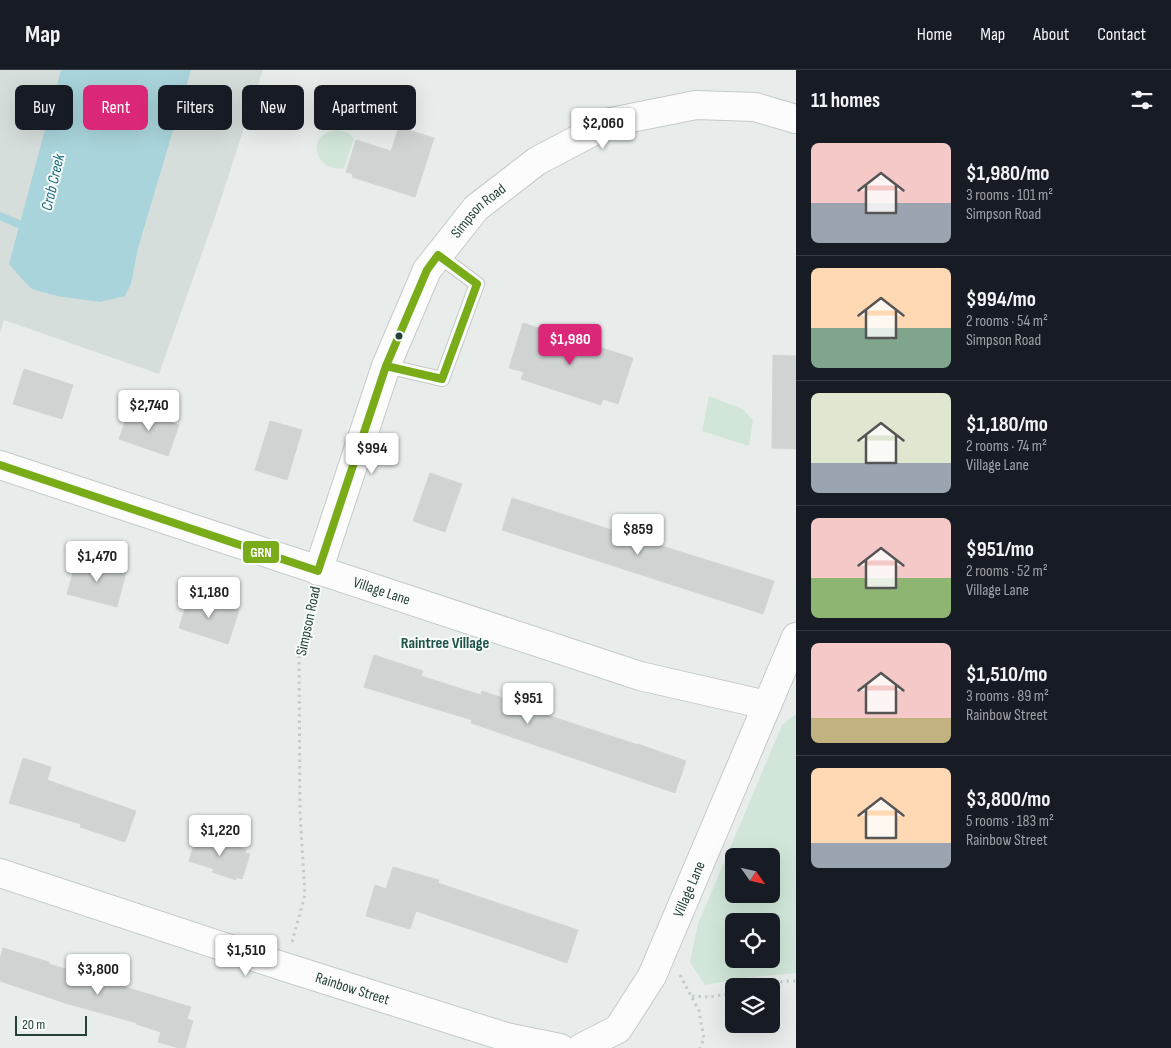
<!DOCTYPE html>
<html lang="en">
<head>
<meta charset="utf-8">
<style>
	body { margin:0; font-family:"Sofia Sans Condensed",sans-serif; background:#242831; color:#f1f3f6; height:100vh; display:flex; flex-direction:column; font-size:19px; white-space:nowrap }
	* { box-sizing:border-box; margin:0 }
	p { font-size:16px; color:#9ea1a6 }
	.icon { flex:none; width:28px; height:28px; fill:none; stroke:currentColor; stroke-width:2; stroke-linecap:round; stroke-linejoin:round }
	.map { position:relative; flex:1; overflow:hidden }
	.sheet { display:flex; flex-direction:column; background:#171b24; width:375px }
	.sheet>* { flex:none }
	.guide { position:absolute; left:15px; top:15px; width:475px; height:45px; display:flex; gap:10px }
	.needle { width:32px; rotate:124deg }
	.tools { position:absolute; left:725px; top:778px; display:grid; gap:10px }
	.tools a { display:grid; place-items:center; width:55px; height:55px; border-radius:8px; background:#171b24; box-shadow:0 5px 20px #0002; font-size:25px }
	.scale { position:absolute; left:15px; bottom:12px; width:72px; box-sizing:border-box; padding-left:5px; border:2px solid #24423a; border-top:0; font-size:14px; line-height:18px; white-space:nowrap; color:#24423a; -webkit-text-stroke:4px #f7fbf9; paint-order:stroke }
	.price { position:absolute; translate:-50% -42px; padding:0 11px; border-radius:5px; background:#fff; color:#222; font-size:16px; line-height:32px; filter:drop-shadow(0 1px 2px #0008) }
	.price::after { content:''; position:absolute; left:50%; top:30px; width:15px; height:11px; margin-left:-8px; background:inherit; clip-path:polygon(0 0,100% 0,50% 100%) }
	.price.active { background:#db2777; color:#fff }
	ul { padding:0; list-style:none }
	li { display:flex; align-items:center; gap:15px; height:125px; padding:0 15px }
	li+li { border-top:1px solid #363941 }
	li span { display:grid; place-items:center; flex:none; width:140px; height:100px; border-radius:8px; color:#555 }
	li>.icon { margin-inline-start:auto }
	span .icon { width:60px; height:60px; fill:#fffc; stroke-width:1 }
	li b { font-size:21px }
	h2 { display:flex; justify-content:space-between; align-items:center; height:60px; padding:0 15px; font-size:21px }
	.chip { padding:0 18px; border-radius:8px; background:#171b24; box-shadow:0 5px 20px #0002; font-size:18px; line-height:45px }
	.chip.active { background:#db2777; color:#fff }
	header { display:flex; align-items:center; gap:30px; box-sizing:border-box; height:70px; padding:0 25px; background:#171b24; border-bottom:1px solid #363941 }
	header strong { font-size:24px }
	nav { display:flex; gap:28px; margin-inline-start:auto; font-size:18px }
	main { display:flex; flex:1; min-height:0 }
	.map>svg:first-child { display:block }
	.built { fill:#d6dedb }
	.green { fill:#d1e6d8; fill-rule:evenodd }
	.water { fill:#a9d4db }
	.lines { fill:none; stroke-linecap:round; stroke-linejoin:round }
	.stream { stroke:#a9d4db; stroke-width:8 }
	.building { fill:#cfd4d2; stroke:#d1d6d4 }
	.lane-casing { stroke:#c5cac8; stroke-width:16 }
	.street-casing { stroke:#c5cac8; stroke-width:30 }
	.path { stroke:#c3ccca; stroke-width:3; stroke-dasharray:2.5 4; stroke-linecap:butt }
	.lane { stroke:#fcfcfc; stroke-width:14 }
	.street { stroke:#fcfcfc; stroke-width:28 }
	.bus-1-casing { stroke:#f7fbf9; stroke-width:11 }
	.bus-1 { stroke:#7aac1a; stroke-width:8 }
	.bus-dot { fill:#24423a; stroke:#f7fbf9; stroke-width:2 }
	.labels { text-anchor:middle; stroke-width:4; stroke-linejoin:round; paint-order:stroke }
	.street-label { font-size:15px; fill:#24423a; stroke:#f7fbf9 }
	.water-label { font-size:16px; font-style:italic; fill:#1c6f80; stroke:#f7fbf9 }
	.neighbourhood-label { font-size:16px; font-weight:bold; fill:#1f5548; stroke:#f7fbf9 }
	.line-badge { stroke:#f7fbf9; stroke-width:2 }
	.badge-label { font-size:14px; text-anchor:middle; font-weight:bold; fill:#fff }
</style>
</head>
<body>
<header>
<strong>Map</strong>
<nav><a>Home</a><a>Map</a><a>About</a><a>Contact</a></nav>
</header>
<main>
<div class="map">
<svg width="796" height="978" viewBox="0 0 796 978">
	<rect width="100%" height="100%" fill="#e8edeb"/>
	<path class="built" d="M0 0H263L217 141 159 304 4 250 0 263Z"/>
	<path class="green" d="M339 60C346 61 350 63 354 69L344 98C319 103 306 72 328 62 331 61 336 60 339 60Z
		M709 326 743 339 753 350 749 376 702 361Z
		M796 644V903L743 908 705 915 690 892 698 854 782 655ZM771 786V824H734V786ZM771 851V889H734V851Z"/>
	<path class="water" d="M61 0H191L138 178 131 214 125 226 100 232 57 226 32 219 23 210 9 194Z"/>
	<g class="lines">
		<path class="stream" d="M0 146 21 155 29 153"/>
	</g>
	<path class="building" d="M399 57 434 68 415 127 352 107 353 104 346 102 356 70 391 81Z
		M523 253 633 288 618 334 603 329 601 335 521 309 524 302 509 298Z
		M773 285 796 286V379L772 378Z
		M24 299 73 315 62 349 13 334Z
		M130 338 179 355 168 386 119 369Z
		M270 351 302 360 287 410 255 400Z
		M430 403 462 414 445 462 413 451Z
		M512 428 649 472 774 511 763 544 502 460Z
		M77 489 126 502 117 537 67 524Z
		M190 524 239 540 228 574 179 558Z
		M374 585 423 601 421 606 481 625 482 621 530 637 529 639 638 675V674L686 691 675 723 471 653 472 650 364 617Z
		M23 688 51 697 47 710 136 741 125 772 80 757 81 754 9 733Z
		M197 764 246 780 245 783 250 784 242 809 236 807V810L212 802 214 799 189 791Z
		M393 797 439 810 438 813 578 860 567 893 519 876 416 841 410 859 366 846 375 815 386 819Z
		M3 878 49 892V894L191 937 187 949 193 951 185 978H179L158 972 161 962 136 954 137 953 65 933 0 911V889Z"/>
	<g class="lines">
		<defs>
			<path id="lane" d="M386 296 442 309 477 214 438 185"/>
			<g id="street">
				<path id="s1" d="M0 395 640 606 767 635"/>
				<path id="s2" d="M318 501 386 296 427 200 476 138 537 91 611 52 696 35 755 37 796 49"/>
				<path id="s3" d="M0 803 285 897 506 967 560 978"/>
				<path id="s4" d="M581 978 618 959 652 906 796 567"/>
			</g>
		</defs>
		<use href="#lane" class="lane-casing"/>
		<use href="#street" class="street-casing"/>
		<path class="path" d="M292 872 305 825 300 743 299 585 313 525
			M680 905 699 941 704 969 700 978
			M761 916 785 911H796
			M692 926 709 927 734 923"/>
		<use href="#lane" class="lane"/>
		<use href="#street" class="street"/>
		<defs>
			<path id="bus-1" d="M438 185 477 214 442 309 386 296 427 200Z
				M0 395 318 501 386 296"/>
		</defs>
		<use href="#bus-1" class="bus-1-casing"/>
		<use href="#bus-1" class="bus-1"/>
	</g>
	<circle class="bus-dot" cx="399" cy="266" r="4.5"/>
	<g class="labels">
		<g class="street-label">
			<text dy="5" stroke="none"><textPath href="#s2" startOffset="399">Simpson Road</textPath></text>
			<text dy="5" stroke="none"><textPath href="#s1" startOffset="402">Village Lane</textPath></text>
			<text transform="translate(308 551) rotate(-78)" y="5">Simpson Road</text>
			<text dy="5" stroke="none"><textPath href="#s4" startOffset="199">Village Lane</textPath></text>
			<text dy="5" stroke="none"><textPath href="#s3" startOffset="371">Rainbow Street</textPath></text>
		</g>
		<g class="water-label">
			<text transform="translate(52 112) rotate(-77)" y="6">Crab Creek</text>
		</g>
		<g class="neighbourhood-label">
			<text x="445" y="578">Raintree Village</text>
		</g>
	</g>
	<rect class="line-badge" x="242" y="470" width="38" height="24" rx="5" fill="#7aac1a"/>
	<g class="badge-label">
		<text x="261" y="487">GRN</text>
	</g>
</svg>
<div class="tools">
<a><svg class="needle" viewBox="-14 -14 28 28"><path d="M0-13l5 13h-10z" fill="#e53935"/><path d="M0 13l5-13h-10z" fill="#9ea1a6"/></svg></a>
<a><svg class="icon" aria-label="locate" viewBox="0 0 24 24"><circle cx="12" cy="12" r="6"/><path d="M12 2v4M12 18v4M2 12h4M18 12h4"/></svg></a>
<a><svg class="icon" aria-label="layers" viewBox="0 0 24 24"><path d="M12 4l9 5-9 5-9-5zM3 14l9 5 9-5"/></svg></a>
</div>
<div class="scale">20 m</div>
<b class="price" style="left:603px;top:80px">$2,060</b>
<b class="price active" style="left:570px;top:296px">$1,980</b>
<b class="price" style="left:149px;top:362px">$2,740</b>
<b class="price" style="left:372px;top:405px">$994</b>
<b class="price" style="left:638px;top:486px">$859</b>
<b class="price" style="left:97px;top:513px">$1,470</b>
<b class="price" style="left:209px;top:549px">$1,180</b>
<b class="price" style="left:528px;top:655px">$951</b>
<b class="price" style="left:220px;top:787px">$1,220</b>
<b class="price" style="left:246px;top:907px">$1,510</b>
<b class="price" style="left:98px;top:926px">$3,800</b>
<div class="guide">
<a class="chip">Buy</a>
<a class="chip active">Rent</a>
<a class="chip">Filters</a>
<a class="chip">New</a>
<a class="chip">Apartment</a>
</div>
</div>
<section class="sheet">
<h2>11 homes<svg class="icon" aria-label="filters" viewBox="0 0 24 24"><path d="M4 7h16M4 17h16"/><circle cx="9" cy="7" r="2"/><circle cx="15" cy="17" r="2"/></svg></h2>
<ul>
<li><span style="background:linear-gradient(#f6c9c9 60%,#9aa5b1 0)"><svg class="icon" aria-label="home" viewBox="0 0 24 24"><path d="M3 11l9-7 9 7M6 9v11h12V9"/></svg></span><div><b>$1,980/mo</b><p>3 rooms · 101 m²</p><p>Simpson Road</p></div></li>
<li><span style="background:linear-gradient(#ffd9b3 60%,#7fa58c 0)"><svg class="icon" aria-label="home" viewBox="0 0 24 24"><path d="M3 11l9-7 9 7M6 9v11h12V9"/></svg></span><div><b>$994/mo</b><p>2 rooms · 54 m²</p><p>Simpson Road</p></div></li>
<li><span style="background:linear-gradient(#dfe7d0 70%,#9aa5b1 0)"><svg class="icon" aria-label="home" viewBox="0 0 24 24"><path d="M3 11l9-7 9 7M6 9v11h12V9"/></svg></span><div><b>$1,180/mo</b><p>2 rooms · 74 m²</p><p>Village Lane</p></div></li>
<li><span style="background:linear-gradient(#f6c9c9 60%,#8fb573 0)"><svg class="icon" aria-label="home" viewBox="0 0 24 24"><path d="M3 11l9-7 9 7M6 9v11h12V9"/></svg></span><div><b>$951/mo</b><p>2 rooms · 52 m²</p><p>Village Lane</p></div></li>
<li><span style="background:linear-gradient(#f6c9c9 75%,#c2b280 0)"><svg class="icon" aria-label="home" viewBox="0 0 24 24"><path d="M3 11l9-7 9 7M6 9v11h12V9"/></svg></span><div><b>$1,510/mo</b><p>3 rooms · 89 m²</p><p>Rainbow Street</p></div></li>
<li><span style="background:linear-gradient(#ffd9b3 75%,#9aa5b1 0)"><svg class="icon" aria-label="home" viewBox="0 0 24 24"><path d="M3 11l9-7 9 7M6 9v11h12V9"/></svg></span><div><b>$3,800/mo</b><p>5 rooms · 183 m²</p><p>Rainbow Street</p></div></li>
</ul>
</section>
</main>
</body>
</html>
